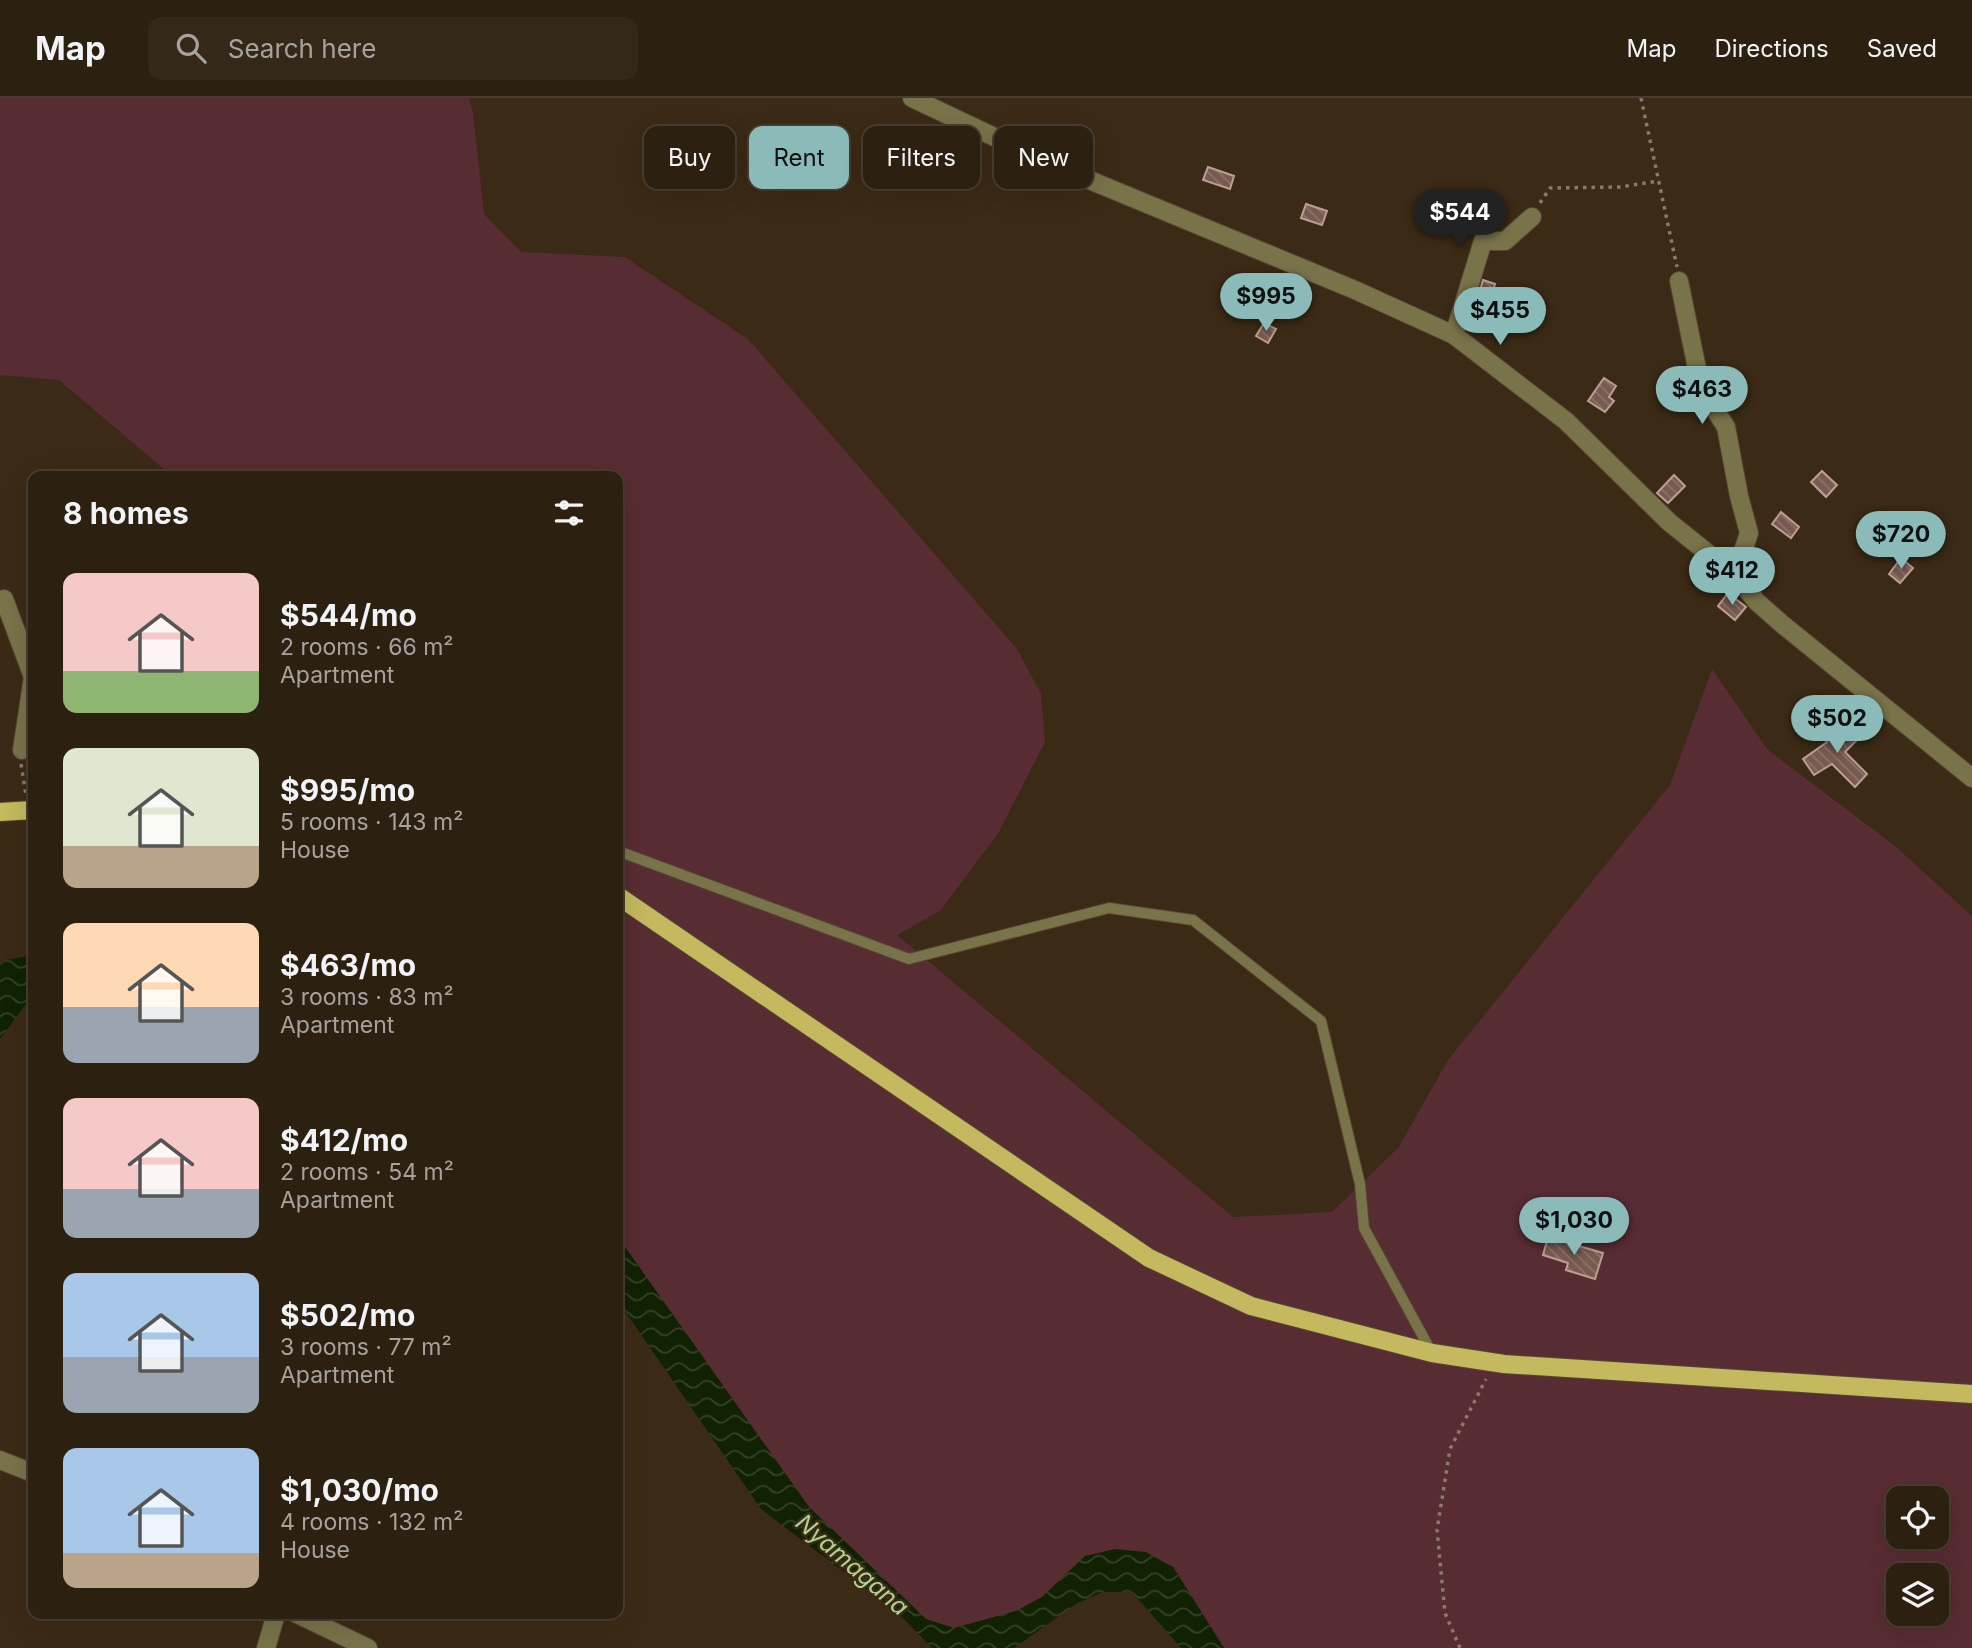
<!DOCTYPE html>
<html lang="en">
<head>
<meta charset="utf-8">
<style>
	body { margin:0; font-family:Inter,sans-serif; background:#342819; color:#f1f3f6; height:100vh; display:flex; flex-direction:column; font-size:26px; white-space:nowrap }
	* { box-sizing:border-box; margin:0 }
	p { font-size:23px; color:#a6a39f }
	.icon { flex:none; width:38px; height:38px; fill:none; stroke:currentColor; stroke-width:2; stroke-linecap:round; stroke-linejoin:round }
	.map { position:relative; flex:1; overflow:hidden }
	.panel { position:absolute; left:28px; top:373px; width:595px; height:1148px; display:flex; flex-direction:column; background:#2c2010; border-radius:14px; box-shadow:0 7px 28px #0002,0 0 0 2px #483e30 }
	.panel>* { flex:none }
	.top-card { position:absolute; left:644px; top:28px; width:665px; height:63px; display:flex; gap:14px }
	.tools { position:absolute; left:1886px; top:1388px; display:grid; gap:14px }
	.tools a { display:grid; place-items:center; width:63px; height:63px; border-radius:14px; background:#2c2010; box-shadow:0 7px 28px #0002,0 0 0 2px #483e30; font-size:35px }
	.price { position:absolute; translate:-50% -60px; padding:0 16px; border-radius:24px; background:#8bbbb9; color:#111; font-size:23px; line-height:46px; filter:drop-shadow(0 2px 4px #0008) }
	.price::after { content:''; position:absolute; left:50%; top:42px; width:21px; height:16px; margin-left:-10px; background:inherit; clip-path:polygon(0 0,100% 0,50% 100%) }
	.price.active { background:#222; color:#fff }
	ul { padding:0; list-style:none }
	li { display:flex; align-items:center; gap:21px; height:175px; padding:0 35px }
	li span { display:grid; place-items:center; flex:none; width:196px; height:140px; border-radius:14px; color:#555 }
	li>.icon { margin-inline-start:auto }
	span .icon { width:84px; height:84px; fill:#fffc; stroke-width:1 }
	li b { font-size:30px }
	h2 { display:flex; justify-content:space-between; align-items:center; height:84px; padding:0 35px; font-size:30px }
	.chip { padding:0 24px; border-radius:14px; background:#2c2010; box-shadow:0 7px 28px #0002,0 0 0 2px #483e30; font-size:24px; line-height:63px }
	.chip.active { background:#8bbbb9; color:#111 }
	header { display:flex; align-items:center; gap:42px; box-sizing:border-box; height:98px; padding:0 35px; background:#2c2010; border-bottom:2px solid #483e30 }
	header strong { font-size:33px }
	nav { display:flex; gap:38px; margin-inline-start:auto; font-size:24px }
	.search { width:490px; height:63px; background:#342819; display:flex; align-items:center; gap:18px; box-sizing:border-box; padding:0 24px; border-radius:14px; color:#a6a39f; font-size:26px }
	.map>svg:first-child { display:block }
	.grass { fill:#582c33; fill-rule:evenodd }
	.water { fill:url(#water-waves) }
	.building { fill:url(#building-back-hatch); stroke:#be9e93; stroke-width:2 }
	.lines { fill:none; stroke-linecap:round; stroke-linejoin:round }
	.service-casing { stroke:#564632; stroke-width:12 }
	.minor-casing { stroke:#564632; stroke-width:20 }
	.tertiary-casing { stroke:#564632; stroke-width:20 }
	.primary-casing { stroke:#564632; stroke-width:20 }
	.path { stroke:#897a69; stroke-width:3.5; stroke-dasharray:3.5 5; stroke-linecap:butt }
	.service { stroke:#79734a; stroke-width:10 }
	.minor { stroke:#79734a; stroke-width:18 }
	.tertiary { stroke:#79734a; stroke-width:18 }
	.primary { stroke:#c4b95e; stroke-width:18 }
	.labels { text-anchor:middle; stroke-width:5; stroke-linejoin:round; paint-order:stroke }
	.water-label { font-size:24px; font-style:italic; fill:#acd48e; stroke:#3b2a15 }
</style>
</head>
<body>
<header>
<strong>Map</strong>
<div class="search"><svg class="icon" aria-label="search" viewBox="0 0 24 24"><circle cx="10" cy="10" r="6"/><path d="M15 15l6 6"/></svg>Search here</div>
<nav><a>Map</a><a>Directions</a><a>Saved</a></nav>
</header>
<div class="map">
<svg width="1972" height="1550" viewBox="0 0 1972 1550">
	<defs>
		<pattern id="water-waves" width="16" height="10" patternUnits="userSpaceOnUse" patternTransform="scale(1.75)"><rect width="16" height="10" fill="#112203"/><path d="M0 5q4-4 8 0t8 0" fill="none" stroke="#354227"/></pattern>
		<pattern id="building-back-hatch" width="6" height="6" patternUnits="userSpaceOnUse" patternTransform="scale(1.75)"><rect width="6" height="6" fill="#775a50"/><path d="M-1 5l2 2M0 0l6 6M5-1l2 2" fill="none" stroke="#8b7269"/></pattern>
	</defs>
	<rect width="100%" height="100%" fill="#3b2a15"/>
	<path class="grass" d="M0 0H469L473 14 484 116 521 154 625 159 748 241 1017 551 1041 596 1045 644 999 734 940 813 897 837 1233 1119 1332 1114 1398 1050 1448 962 1670 687 1712 571 1768 652 1894 747 1972 818V1550H1224L1173 1468 1085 1458 1042 1499 1016 1513 954 1530 926 1521 809 1409 618 1139V378H172L59 282 0 277ZM1899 1400H1937V1438H1899ZM1899 1477H1937V1516H1899Z"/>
	<path class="water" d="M33 857V897L0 941V867L6 862Z
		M618 1139 809 1409 926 1521 954 1530 1016 1513 1042 1499 1085 1458 1115 1451 1146 1454 1173 1469 1224 1550H1181L1132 1494H1103L1076 1506 1014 1550H932L899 1516 761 1411 620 1206 618 1202Z"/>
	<path class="building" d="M1208 69 1234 78 1230 91 1203 82Z
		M1306 106 1327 113 1322 127 1301 120Z
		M1483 182 1495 186 1489 206 1477 202Z
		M1264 225 1276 231 1268 245 1256 238Z
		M1604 280 1616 288 1609 299 1614 303 1605 314 1588 303Z
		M1822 373 1837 387 1826 399 1811 384Z
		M1674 377 1685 388 1668 405 1657 395Z
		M1781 414 1799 429 1791 440 1772 426Z
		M1901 460 1913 470 1900 485 1889 476Z
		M1728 495 1746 509 1735 522 1718 508Z
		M1846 624 1859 640 1845 654 1867 676 1855 689 1832 666 1814 677 1803 661 1827 644 1824 641Z
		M1548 1139 1603 1155 1595 1181 1566 1172 1568 1165 1543 1157Z"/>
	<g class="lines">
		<defs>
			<path id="service" d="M618 753 909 861 1109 810 1193 822 1321 923 1360 1086 1364 1130 1432 1255"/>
			<path id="minor" d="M1679 183 1701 290 1726 329 1739 398 1749 435 1735 477
				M1454 237 1483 143H1505L1532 119
				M4 501 33 579 22 652
				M0 1362 33 1375
				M297 1516 368 1550
				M266 1550 276 1516"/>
			<path id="tertiary" d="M912 0 1058 69 1355 192 1454 237 1566 323 1669 424 1735 477 1757 504 1782 526 1972 680"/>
			<path id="primary" d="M0 714 33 712
				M618 798 1149 1160 1251 1208 1432 1255 1504 1266 1972 1296"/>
		</defs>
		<use href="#service" class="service-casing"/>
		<use href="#minor" class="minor-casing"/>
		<use href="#tertiary" class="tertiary-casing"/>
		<use href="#primary" class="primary-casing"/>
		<path class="path" d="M1641 0 1677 169
			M1540 105 1550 90 1620 89 1659 83
			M21 666 26 697
			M1460 1550 1445 1515 1437 1432 1450 1351 1486 1281"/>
		<use href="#service" class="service"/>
		<use href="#minor" class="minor"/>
		<use href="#tertiary" class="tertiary"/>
		<use href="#primary" class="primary"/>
	</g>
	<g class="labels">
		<g class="water-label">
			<text transform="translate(852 1467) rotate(41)" y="8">Nyamagana</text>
		</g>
	</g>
</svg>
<div class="tools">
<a><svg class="icon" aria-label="locate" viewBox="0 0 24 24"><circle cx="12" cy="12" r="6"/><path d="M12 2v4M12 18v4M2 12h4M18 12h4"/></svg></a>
<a><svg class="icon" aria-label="layers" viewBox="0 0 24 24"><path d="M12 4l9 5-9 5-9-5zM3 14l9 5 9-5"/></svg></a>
</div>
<b class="price active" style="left:1460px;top:151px">$544</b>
<b class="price" style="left:1266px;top:235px">$995</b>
<b class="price" style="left:1500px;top:249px">$455</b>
<b class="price" style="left:1702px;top:328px">$463</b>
<b class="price" style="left:1901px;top:473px">$720</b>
<b class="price" style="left:1732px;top:509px">$412</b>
<b class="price" style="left:1837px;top:657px">$502</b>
<b class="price" style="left:1574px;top:1159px">$1,030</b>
<div class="top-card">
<a class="chip">Buy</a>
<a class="chip active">Rent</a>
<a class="chip">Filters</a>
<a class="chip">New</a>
</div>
<section class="panel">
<h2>8 homes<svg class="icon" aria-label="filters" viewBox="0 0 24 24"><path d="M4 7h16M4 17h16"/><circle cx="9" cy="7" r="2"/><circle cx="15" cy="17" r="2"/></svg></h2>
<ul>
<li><span style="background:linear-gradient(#f6c9c9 70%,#8fb573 0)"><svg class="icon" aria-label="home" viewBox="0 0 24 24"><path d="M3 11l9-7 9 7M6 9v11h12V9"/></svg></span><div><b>$544/mo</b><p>2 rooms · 66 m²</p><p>Apartment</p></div></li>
<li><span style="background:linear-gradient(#dfe7d0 70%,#b9a48a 0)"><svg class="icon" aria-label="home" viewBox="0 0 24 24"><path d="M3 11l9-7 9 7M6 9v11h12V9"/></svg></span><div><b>$995/mo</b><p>5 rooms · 143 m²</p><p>House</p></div></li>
<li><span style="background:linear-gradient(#ffd9b3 60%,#9aa5b1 0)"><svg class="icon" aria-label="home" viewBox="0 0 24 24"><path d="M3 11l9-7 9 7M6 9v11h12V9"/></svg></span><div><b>$463/mo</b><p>3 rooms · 83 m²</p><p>Apartment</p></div></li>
<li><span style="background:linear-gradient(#f6c9c9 65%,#9aa5b1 0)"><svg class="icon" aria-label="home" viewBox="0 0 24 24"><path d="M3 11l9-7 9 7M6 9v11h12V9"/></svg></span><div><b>$412/mo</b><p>2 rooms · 54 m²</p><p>Apartment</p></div></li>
<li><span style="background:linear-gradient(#a9c7e8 60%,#9aa5b1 0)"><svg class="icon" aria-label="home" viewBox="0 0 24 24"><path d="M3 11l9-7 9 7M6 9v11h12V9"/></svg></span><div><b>$502/mo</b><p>3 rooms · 77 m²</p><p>Apartment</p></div></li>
<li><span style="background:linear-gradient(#a9c7e8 75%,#b9a48a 0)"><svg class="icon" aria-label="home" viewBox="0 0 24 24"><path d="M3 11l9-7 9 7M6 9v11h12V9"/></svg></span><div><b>$1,030/mo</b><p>4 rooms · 132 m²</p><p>House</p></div></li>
</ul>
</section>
</div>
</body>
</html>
